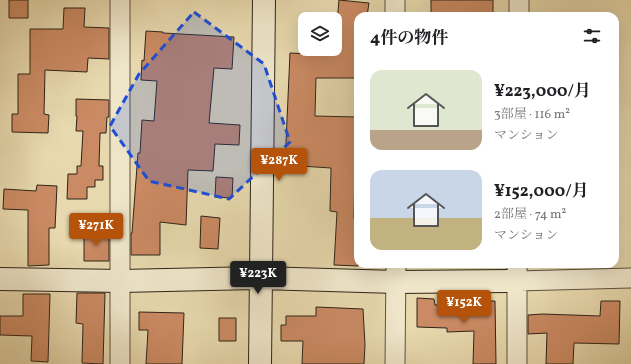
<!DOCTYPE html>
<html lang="ja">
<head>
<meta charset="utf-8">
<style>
	body { margin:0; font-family:Vollkorn,"Noto Serif JP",serif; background:#f2f2f2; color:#202124; height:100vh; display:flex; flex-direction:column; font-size:15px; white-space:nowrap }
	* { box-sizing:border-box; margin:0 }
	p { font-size:13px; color:#757577 }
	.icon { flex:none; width:22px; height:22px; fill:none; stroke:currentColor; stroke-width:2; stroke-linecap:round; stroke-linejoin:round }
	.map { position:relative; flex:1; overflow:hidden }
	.details { position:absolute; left:354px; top:12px; width:265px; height:256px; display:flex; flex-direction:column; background:#fff; border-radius:12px; box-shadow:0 4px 16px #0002 }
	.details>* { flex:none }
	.buttons { position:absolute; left:298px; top:12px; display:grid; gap:8px }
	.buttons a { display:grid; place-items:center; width:44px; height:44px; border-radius:8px; background:#fff; box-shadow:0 4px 16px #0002; font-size:20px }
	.price { position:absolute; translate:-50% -34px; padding:0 9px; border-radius:4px; background:#b45309; color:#fff; font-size:13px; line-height:26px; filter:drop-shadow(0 1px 2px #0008) }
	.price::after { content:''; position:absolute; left:50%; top:24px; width:12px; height:9px; margin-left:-6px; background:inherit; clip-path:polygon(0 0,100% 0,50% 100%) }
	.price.current { background:#222; color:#fff }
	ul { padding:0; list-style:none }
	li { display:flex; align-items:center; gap:12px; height:100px; padding:0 16px }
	li span { display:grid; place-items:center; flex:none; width:112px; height:80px; border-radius:12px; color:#555 }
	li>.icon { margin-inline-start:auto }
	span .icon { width:48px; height:48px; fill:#fffc; stroke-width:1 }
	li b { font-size:17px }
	h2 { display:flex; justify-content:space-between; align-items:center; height:48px; padding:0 16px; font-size:17px }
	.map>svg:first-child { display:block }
	.building { fill:#ca8a63; stroke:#2f2419 }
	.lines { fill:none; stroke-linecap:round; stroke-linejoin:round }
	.street-casing { stroke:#5d513e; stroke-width:21 }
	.secondary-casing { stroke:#2f2419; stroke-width:24 }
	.street { stroke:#efe6ca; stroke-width:19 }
	.secondary { stroke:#efe6ca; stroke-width:22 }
	.marked { fill:#1d4ed8; fill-opacity:0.2; stroke:#1d4ed8; stroke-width:3; stroke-dasharray:8 5; stroke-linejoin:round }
</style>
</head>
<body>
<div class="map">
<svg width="631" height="364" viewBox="0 0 631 364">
	<rect width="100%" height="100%" fill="#e7d8ad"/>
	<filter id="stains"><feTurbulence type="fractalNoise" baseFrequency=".005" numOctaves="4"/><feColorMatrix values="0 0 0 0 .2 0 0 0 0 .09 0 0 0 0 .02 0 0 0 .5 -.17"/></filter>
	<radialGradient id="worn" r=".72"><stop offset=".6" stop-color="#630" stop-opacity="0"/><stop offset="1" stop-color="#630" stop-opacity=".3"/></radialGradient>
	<path class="building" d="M9 0H28V18H9Z
		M339 0 369 3 367 16H358V78H316L315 114V116L358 117V167H355L354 218H358V266L334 265 337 212 330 211 331 168 285 165 290 53 334 55Z
		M431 0H493V16H431Z
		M64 8H85L84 27 109 28V59L88 58 87 72 45 70 44 114 49 115 48 133 12 132V114H18V74H30V29H63Z
		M146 31 163 32V33L234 37 232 69 214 68 209 123 240 125 239 145 215 144 213 171 188 170 186 225 160 222V255H131V233H132L138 153H140L142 120 154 121 157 81 141 80 142 60 144 61Z
		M76 99 109 100V117H107L106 133H100L99 166H103V180H95V187H87V199H67L68 174H77V166H81L83 131H76L77 116H76Z
		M216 177 233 178 232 198 215 197Z
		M37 185 57 186 55 228H49V265L28 266V210L3 209 4 189 36 191Z
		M201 216 220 218 218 249 200 248Z
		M84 233H109V261H84Z
		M77 293H105L103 364 82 363 83 324 76 323Z
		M23 294H50L48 362 31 361 32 336 0 335V316H23Z
		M417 298 434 299 435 305 479 304V301H495L496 364H473L474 331 447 332V328L417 327Z
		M601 301H620L619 344 574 343 573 364H546L547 333 528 334V315L542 314 600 316Z
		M316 307 363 309 365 345 364 364H302L303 341H281V325H286V316H316Z
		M139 312 184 313 182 364H146L148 330H139Z
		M219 318H236V341H219Z"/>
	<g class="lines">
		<defs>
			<path id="street" d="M395 0V16
				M519 16V0
				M517 264V364
				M517 281 631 278
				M120 364V0
				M395 364 396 264"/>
			<path id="secondary" d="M0 279 121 281 261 278 396 282 517 281
				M260 364 264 0"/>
		</defs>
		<use href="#street" class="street-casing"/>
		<use href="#secondary" class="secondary-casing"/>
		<use href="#street" class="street"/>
		<use href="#secondary" class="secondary"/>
	</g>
	<path class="marked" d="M194 12 264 64 290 142 229 199 149 181 110 126 139 74Z"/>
	<rect width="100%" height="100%" filter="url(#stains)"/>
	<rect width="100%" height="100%" fill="url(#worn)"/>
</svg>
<div class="buttons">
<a><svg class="icon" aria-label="layers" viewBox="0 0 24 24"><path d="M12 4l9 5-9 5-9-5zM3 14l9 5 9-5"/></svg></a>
</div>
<b class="price" style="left:279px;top:182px">¥287K</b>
<b class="price" style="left:96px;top:247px">¥271K</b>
<b class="price current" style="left:258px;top:295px">¥223K</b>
<b class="price" style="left:464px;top:324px">¥152K</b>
<section class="details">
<h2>4件の物件<svg class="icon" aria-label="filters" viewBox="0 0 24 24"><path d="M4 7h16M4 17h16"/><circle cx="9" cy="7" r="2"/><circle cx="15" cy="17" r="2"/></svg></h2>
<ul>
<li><span style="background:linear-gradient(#dfe7d0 75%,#b9a48a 0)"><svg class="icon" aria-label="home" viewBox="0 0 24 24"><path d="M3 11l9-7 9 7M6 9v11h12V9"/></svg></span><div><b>¥223,000/月</b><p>3部屋 · 116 m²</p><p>マンション</p></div></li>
<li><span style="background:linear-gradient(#c9d6e8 60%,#c2b280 0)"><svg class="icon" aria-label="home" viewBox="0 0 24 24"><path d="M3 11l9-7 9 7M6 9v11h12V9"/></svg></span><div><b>¥152,000/月</b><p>2部屋 · 74 m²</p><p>マンション</p></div></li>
</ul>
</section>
</div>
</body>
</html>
